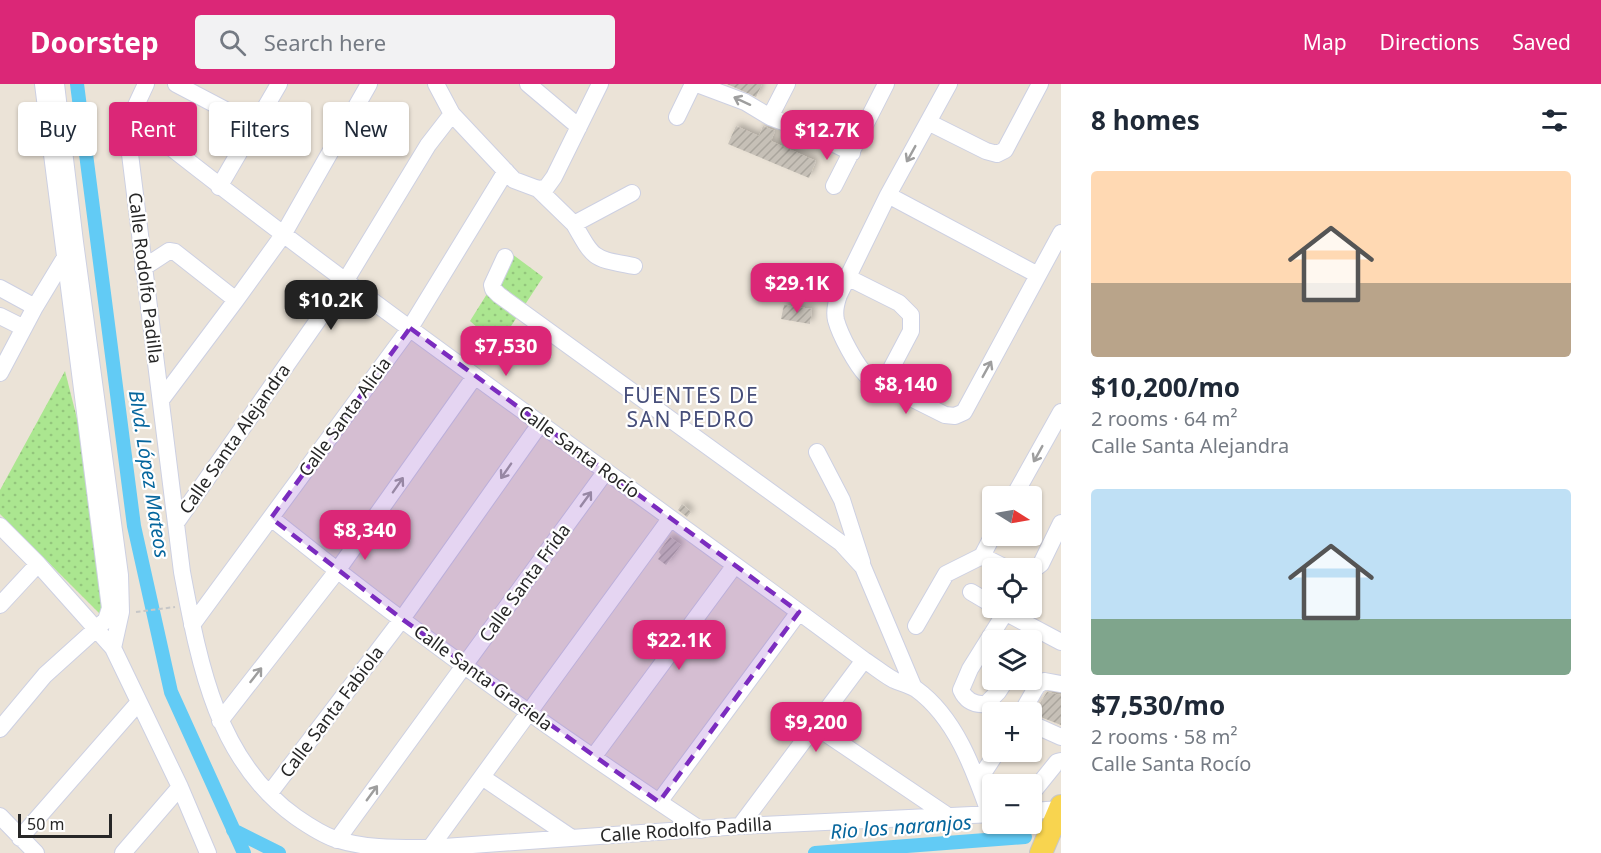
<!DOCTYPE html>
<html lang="en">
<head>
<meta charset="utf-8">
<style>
	body { margin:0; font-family:"Noto Sans",sans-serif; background:#f2f2f3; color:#1f2937; height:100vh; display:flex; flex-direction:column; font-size:22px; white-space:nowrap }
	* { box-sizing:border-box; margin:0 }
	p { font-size:20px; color:#747a83 }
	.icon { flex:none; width:33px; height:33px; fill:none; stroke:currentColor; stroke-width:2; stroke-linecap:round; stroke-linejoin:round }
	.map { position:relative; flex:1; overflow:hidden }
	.side { display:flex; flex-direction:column; background:#fff; width:540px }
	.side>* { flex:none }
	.top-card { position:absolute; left:18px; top:18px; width:570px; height:54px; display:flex; gap:12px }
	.needle { width:39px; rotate:101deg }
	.fabs { position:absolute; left:982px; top:402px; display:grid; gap:12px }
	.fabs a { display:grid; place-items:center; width:60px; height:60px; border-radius:6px; background:#fff; box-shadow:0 2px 4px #0004; font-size:30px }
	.scale { position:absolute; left:18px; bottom:15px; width:94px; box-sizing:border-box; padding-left:6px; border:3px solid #272727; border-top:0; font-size:16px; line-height:21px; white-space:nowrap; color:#272727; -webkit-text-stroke:4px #fff; paint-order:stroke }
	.price { position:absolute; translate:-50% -51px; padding:0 14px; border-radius:12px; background:#db2777; color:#fff; font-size:20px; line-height:39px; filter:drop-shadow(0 2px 3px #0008) }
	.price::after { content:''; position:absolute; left:50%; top:36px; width:18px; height:14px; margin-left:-9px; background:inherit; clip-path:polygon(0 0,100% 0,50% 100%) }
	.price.current { background:#222; color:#fff }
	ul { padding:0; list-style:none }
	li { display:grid; align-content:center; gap:12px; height:318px; padding:0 30px }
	li span { display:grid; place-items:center; height:186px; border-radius:6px; color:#555 }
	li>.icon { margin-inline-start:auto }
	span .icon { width:108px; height:108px; fill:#fffc; stroke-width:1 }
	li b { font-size:26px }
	h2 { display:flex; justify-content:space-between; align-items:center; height:72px; padding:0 30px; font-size:26px }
	.tag { padding:0 21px; border-radius:6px; background:#fff; box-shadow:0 2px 4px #0004; font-size:21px; line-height:54px }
	.tag.current { background:#db2777; color:#fff }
	header { display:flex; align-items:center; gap:36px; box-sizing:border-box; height:84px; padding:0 30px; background:#db2777; color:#fff }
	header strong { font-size:28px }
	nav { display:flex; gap:33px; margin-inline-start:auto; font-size:21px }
	.search { width:420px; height:54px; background:#f2f2f3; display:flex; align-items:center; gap:15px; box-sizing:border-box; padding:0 21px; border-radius:6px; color:#747a83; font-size:22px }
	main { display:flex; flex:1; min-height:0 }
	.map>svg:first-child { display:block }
	.grass { fill:url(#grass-dots) }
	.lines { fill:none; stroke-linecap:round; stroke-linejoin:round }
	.canal { stroke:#62cbf5; stroke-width:14 }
	.building { fill:url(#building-hatch); filter:url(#shadow) }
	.minor-casing { stroke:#cdd0e2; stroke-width:18 }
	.major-casing { stroke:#c7c7c7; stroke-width:24 }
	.path { stroke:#c7c7c7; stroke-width:2; stroke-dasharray:4.5 3; stroke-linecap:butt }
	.minor { stroke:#fff; stroke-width:16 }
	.major { stroke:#f8d44f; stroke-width:22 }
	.oneway { stroke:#9e9e9e }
	.marked { fill:#7b2cbf; fill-opacity:0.2; stroke:#7b2cbf; stroke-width:4.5; stroke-dasharray:12 8; stroke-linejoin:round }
	.labels { text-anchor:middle; stroke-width:4.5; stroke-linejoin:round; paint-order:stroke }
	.street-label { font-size:18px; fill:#272727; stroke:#fff }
	.water-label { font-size:20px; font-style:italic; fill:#06669d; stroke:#fff }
	.quarter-label { font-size:21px; letter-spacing:1.5px; fill:#464e7a; stroke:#fff }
</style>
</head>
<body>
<header>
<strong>Doorstep</strong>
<div class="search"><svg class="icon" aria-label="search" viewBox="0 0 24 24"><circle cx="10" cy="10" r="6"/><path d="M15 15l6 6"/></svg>Search here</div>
<nav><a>Map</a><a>Directions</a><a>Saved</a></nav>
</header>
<main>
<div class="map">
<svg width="1061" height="769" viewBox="0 0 1061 769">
	<defs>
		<pattern id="grass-dots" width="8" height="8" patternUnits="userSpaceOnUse" patternTransform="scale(1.5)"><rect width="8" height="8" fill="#abe690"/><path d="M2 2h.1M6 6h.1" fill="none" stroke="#93c57c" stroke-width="1.8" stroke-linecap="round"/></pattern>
		<pattern id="building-hatch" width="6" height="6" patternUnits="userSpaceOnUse" patternTransform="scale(1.5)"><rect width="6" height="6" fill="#c6c0b7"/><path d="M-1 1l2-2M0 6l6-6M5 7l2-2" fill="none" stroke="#aaa59d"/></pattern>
		<filter id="shadow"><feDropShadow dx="3.5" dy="-3.5" stdDeviation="3" flood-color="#0004"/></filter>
	</defs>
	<rect width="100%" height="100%" fill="#ebe3d7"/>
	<path class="grass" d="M512 170 543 193 498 262 470 237Z
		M65 287 94 402 104 534 0 430V406Z"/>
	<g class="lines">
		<path class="canal" d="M77 0 134 442 171 608 244 769
			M233 746 279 769
			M815 769 1025 753"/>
	</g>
	<path class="building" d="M727 0H762L756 13Z
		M736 42 759 52 763 42 775 47 771 57 816 77 809 94 728 60Z
		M784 221 812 225 810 240 781 235Z
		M682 420 691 428 687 433 678 426Z
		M670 453 681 461 666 481 658 475 661 471 659 468Z
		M1047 608 1061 611V641L1033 630Z"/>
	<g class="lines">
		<defs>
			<path id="minor" d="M56 0 75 158 120 491 121 528 113 564
				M146 0 131 32 128 54 182 488C199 578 216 676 296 733 309 742 321 750 335 755 366 765 399 764 430 764L740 742 993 730
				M176 0 256 42
				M436 0 452 30 514 96 538 105 546 104 554 93 600 0
				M528 0 579 43
				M697 0 745 18 770 33 815 50 852 69
				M949 0 888 111 839 211C836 219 834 227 836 236 840 251 856 281 867 292L945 331 955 332 964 328 1061 149
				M131 32C369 222 620 394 864 576 874 582 884 591 894 596 901 599 909 601 916 605 956 634 974 686 990 731
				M677 33 693 0
				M770 33 787 0
				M928 38 986 67 997 70 1005 66 1040 0
				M834 102 886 0
				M219 103 279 0
				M538 105 574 140 632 109
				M888 111 1038 191
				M574 140C595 177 593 174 634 182
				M505 173 492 201 493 205 499 211 841 459 863 483 914 604
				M143 184 169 167 175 168 236 216
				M847 193 899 219 911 231V247L883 300
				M0 204 35 223
				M0 232 24 244
				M0 289 35 223 67 170
				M161 316 236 216 283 151 369 0
				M817 368 842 416 862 478
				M1014 412 1061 328
				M271 434C409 545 554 649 701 746
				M176 439 346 196 428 61 452 30
				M0 442 38 480 113 564 180 703 208 769
				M982 472 1006 484
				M1032 487 1041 480 1061 439
				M971 508 993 521
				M0 521 38 480
				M997 524 1061 558
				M1005 529 970 585 961 606C966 617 975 621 986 620L998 608 1006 596
				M192 541 410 244 506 87
				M916 542 946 490 982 472 993 451
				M1022 628 1037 602 1044 597 1061 600
				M220 637 337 487 475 292
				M1032 640 1061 653
				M815 642 948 732
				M0 645 45 591 106 536 110 524 43 0
				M594 672 735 481
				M482 693 572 754
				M978 697 997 668
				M1032 709 1057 678 1061 677
				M269 710 402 535 540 340
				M659 718 799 528
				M1032 727 1061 725
				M0 732 36 769
				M740 742 864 576
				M20 754 139 618
				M337 756 606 387
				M430 764 670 435
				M123 769 180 703"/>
			<path id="major" d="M1041 769 1061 722"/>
		</defs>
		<use href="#minor" class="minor-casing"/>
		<use href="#major" class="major-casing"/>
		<path class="path" d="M136 528 175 523"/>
		<use href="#minor" class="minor"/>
		<use href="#major" class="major"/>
	</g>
	<defs><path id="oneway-shaft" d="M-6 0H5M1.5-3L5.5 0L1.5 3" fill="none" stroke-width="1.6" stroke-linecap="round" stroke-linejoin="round" transform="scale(1.5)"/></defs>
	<g class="oneway">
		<use href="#oneway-shaft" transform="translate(742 17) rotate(-155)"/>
		<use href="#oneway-shaft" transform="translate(911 70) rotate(119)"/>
		<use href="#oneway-shaft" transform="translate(987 285) rotate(-61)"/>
		<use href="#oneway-shaft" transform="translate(1038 370) rotate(119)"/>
		<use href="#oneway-shaft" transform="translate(506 387) rotate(125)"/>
		<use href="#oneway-shaft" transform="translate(398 401) rotate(-55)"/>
		<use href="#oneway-shaft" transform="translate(586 415) rotate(-54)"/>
		<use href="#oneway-shaft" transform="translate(256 591) rotate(-52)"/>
		<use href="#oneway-shaft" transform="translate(372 709) rotate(-54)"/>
	</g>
	<path class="marked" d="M410 244 799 528 659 718 402 535 271 434Z"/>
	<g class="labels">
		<g class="street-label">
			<text transform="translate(145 194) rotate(83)" y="6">Calle Rodolfo Padilla</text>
			<text transform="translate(345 333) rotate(-54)" y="6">Calle Santa Alicia</text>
			<text transform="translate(235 355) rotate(-55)" y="6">Calle Santa Alejandra</text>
			<text transform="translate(579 368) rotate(36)" y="6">Calle Santa Rocío</text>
			<text transform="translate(525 499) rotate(-54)" y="6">Calle Santa Frida</text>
			<text transform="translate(483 594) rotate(36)" y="6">Calle Santa Graciela</text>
			<text transform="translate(332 628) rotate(-53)" y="6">Calle Santa Fabiola</text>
			<text transform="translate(686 746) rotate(-4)" y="6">Calle Rodolfo Padilla</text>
		</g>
		<g class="water-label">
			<text transform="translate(149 390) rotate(81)" y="7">Blvd. López Mateos</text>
			<text transform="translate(901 743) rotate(-4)" y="7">Rio los naranjos</text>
		</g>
		<g class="quarter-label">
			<text x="691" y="319">FUENTES DE<tspan x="691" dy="24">SAN PEDRO</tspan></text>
		</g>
	</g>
</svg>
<div class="fabs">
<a><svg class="needle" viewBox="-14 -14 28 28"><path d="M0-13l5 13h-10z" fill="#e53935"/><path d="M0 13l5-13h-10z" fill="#747a83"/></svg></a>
<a><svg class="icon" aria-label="locate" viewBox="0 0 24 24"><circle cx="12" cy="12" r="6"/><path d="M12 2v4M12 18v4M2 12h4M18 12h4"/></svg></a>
<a><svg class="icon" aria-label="layers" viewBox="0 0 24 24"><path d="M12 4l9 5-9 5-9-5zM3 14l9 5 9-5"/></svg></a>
<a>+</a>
<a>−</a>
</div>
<div class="scale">50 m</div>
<b class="price" style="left:827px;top:77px">$12.7K</b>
<b class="price" style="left:797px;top:230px">$29.1K</b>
<b class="price current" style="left:331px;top:247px">$10.2K</b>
<b class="price" style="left:506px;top:293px">$7,530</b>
<b class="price" style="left:906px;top:331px">$8,140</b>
<b class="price" style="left:365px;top:477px">$8,340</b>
<b class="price" style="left:679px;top:587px">$22.1K</b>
<b class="price" style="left:816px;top:669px">$9,200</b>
<div class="top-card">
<a class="tag">Buy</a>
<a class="tag current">Rent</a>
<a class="tag">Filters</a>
<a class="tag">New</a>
</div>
</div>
<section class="side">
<h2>8 homes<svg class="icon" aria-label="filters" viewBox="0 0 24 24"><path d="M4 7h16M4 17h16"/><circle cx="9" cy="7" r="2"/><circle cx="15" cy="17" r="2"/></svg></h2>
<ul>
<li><span style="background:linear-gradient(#ffd9b3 60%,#b9a48a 0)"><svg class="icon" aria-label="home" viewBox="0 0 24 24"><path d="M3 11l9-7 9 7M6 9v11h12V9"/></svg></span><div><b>$10,200/mo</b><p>2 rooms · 64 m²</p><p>Calle Santa Alejandra</p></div></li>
<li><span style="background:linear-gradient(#bfe0f5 70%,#7fa58c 0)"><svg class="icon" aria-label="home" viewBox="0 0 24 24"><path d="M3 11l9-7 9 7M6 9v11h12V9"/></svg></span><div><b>$7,530/mo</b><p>2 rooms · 58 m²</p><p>Calle Santa Rocío</p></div></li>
</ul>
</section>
</main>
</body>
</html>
